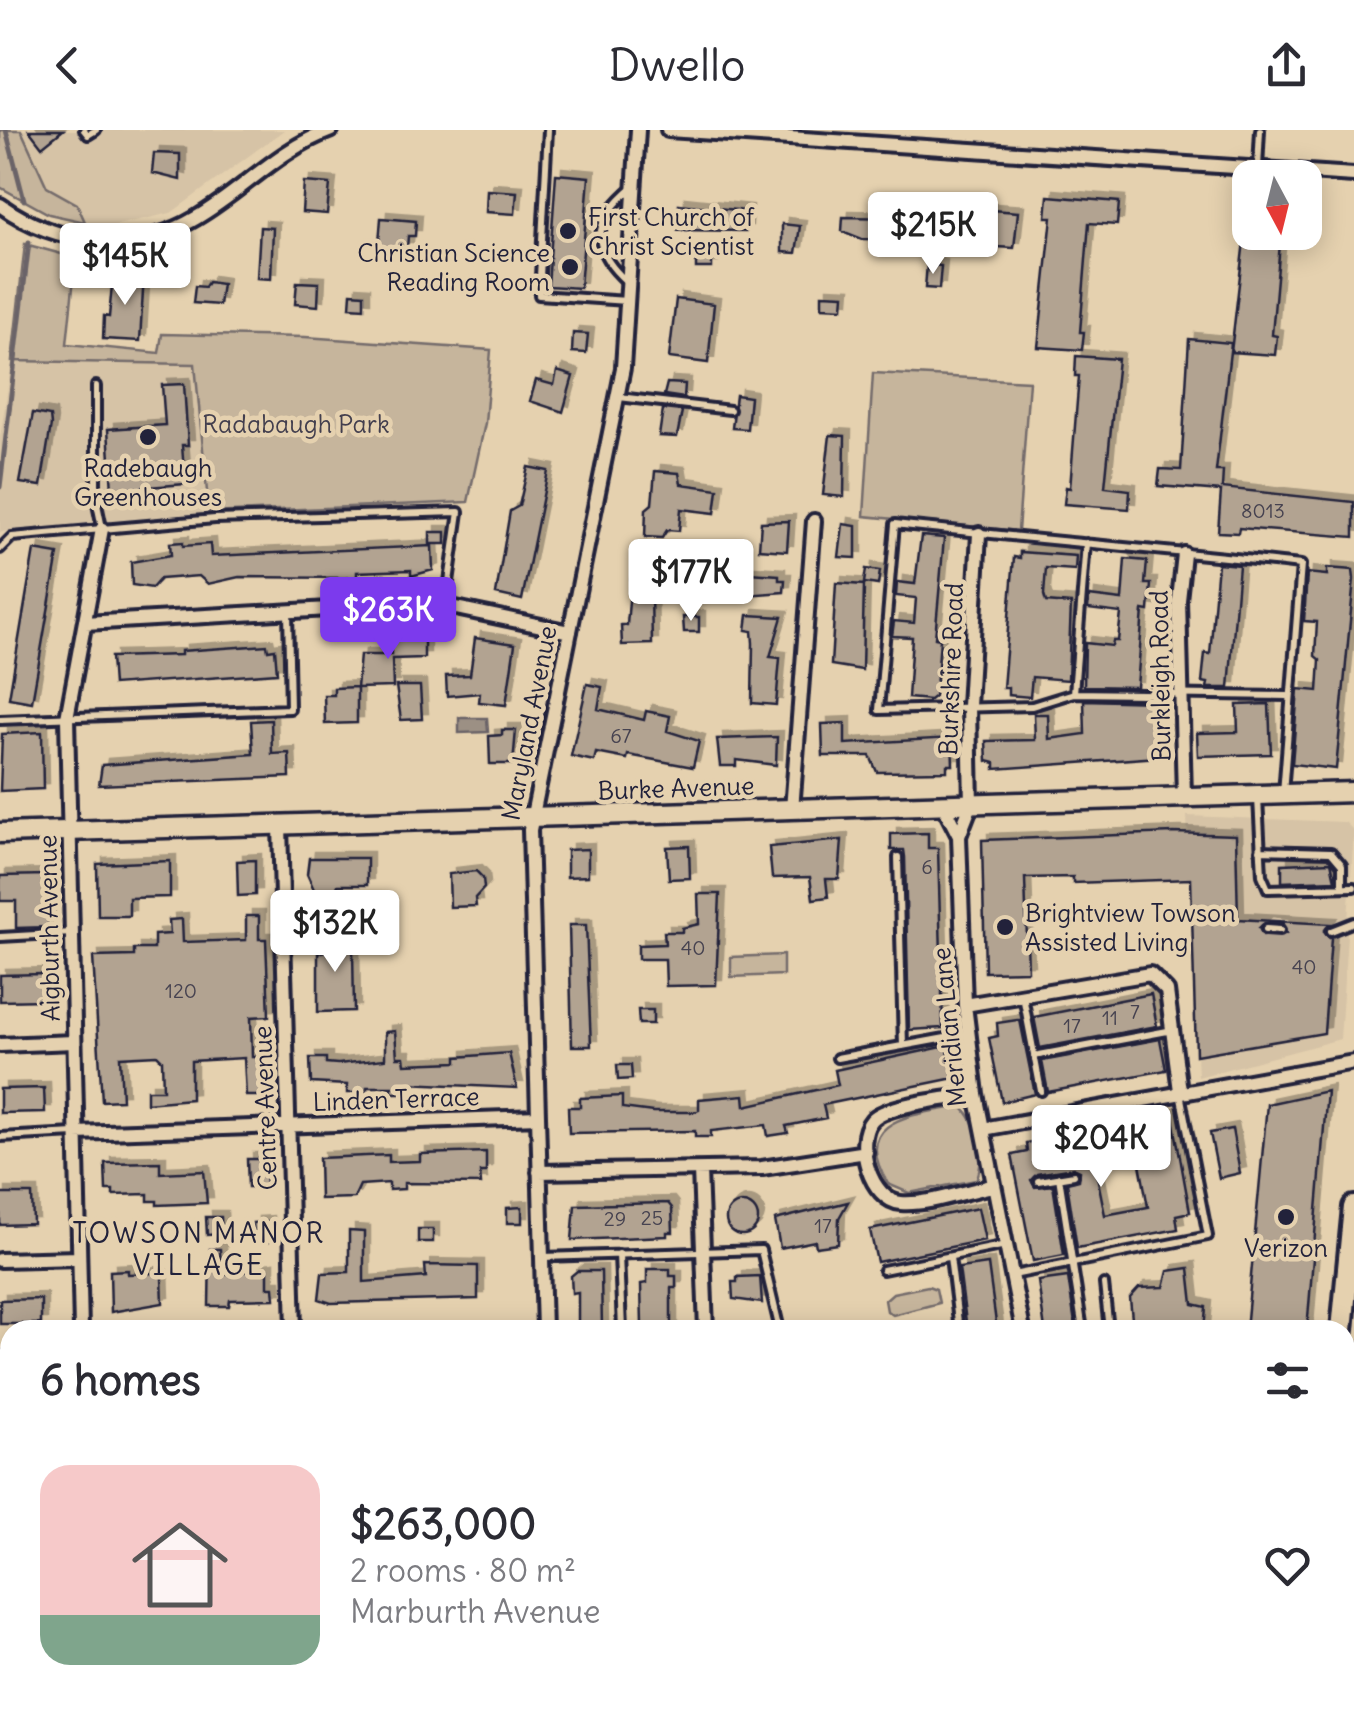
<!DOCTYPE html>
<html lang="en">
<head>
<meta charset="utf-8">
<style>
	body { margin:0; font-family:Delius,sans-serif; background:#f2f2f3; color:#2b2b33; height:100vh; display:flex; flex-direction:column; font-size:38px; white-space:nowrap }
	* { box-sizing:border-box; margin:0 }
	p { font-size:32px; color:#7c7c81 }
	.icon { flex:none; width:55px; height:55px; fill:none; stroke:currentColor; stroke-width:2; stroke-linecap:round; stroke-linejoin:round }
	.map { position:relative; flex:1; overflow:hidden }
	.drawer { position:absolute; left:0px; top:1190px; width:1355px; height:392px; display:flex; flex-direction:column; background:#fff; border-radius:30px 30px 0 0; box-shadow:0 5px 25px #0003 }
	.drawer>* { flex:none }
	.needle { width:65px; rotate:173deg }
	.tools { position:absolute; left:1232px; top:30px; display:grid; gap:20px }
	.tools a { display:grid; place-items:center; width:90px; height:90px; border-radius:20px; background:#fff; box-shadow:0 5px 25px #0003; font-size:50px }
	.price { position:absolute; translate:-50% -85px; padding:0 22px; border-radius:10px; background:#fff; color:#222; font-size:32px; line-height:65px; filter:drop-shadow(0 2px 5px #0008) }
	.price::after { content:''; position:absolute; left:50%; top:60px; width:30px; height:22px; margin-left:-15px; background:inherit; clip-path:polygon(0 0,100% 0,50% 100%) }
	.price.current { background:#7c3aed; color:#fff }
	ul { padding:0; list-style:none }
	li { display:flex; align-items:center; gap:30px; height:250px; padding:0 40px }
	li span { display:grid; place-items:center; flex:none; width:280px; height:200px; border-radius:30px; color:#555 }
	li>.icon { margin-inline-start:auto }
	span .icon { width:120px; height:120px; fill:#fffc; stroke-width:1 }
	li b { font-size:42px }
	h2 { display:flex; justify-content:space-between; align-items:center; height:120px; padding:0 40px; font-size:42px }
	header { display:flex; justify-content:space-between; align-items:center; height:130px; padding:0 40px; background:#fff; font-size:45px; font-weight:600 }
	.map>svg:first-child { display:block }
	.built { fill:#d6c3a6 }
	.green { fill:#c6b59c; stroke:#746c6c; stroke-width:2.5 }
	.water { fill:#9c9084; stroke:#6b6467; stroke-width:2.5 }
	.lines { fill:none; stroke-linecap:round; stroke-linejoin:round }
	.stream { stroke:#6b6467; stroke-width:5 }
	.building { fill:#b2a391; stroke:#22223b; stroke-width:2.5; fill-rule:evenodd; filter:url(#shadow) }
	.lane-casing { stroke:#22223b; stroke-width:14 }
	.street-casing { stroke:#22223b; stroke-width:20 }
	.secondary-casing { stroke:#22223b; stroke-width:25 }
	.primary-casing { stroke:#22223b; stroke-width:28 }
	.lane { stroke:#e5d1af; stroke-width:6 }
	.street { stroke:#e5d1af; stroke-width:12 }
	.secondary { stroke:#e5d1af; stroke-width:18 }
	.primary { stroke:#e5d1af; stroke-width:20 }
	.poi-dot { fill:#22223b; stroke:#e5d1af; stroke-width:4 }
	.labels { text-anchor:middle; stroke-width:9; stroke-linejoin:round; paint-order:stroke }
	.number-label { font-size:20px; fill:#464250 }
	.poi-label { font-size:25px; fill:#22223b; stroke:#e5d1af; text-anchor:start }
	.park-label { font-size:25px; fill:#433f4e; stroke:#e5d1af }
	.street-label { font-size:25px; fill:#22223b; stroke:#e5d1af }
	.neighbourhood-label { font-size:28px; letter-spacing:2.5px; fill:#22223b; stroke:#e5d1af }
</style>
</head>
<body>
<header><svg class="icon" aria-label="back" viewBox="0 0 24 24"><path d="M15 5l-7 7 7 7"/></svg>Dwello<svg class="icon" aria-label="share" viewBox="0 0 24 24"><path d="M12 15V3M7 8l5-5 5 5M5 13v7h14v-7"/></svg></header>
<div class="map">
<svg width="1354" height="1582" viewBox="0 0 1354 1582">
	<defs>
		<filter id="shadow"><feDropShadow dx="6" dy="-6" stdDeviation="0" flood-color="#0004"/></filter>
	</defs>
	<rect width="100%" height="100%" fill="#e5d1af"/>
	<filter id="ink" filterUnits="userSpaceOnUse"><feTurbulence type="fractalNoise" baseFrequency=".01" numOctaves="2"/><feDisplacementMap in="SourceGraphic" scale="20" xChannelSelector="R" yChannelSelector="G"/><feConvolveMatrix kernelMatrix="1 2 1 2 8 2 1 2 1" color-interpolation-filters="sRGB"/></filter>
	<g filter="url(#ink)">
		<path class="built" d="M18 0H284L171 83 108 97 49 84Z
			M12 231 195 234 209 383 0 402V308Z
			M1187 686 1345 692 1354 701 1340 909 1198 947Z
			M1354 1448V1582H997L1026 1572H1345V1461Z
			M575 1572V1582H107L105 1573Z"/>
		<path class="green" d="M0 0H21L47 57 77 74 85 92 49 84 0 57Z
			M25 114 76 128 67 214 159 223 162 204 305 207 491 220 485 293 468 372 209 383 195 234 12 231Z
			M873 243 1029 251 1018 401 864 386Z
			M783 825V845L731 847V827Z
			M961 976C978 991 986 1030 976 1050L909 1063 888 1054C848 988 914 985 961 976Z
			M928 1156 936 1159 939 1173 893 1185 887 1181 885 1170 893 1163Z
			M575 1573H848L813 1582H575Z"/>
		<path class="water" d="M459 588H487L488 602 459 603Z"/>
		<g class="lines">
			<path class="stream" d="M6 0 24 70
				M0 357 29 112"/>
		</g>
		<path class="building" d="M29 0H63L42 17Z
			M154 23 180 24V50L152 43Z
			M556 44 589 47 580 158 548 156Z
			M304 52 330 54 327 84 302 82Z
			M487 60 517 62 515 84 486 82Z
			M1048 66 1119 72 1117 95 1089 93 1080 202H1084L1082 220 1038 217 1052 87H1046Z
			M679 74 747 81 746 101 678 100Z
			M900 80 929 81 928 105H918V110L862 109 842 101 843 87 900 88Z
			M990 80 1018 82 1014 118 996 117 986 110Z
			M381 88 416 91 415 106H408L407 118H400L399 126 378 125Z
			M782 94 800 96 796 123 782 122Z
			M260 97 273 98 271 149 257 148Z
			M1245 102H1281L1272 205 1277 206 1275 225 1231 222Z
			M696 124H712V138H696Z
			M927 134 941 136 939 159 925 158Z
			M119 141 144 144 140 211 103 209 104 186 109 187 112 155Z
			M208 152 222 154 219 175 193 173 195 156 205 157Z
			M297 152 319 153 318 176 295 174Z
			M351 163 364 164V178L350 177Z
			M822 164 844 165 843 178 822 177Z
			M676 169 714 174 708 233 669 228Z
			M573 203 588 204 586 223 572 222Z
			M1189 209 1231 213 1216 341H1223L1222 358 1354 372V407L1239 398 1238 403 1218 402 1221 361 1158 356 1160 339 1181 340Z
			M1076 226 1118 229 1105 357 1130 360 1129 379 1064 374 1066 357 1070 358 1079 246H1075Z
			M557 241 573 246 563 282 530 271 536 250 554 255Z
			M667 253 685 254 684 268 664 265Z
			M184 254 188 315H182L185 354 112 360 108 299 165 295 162 255Z
			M736 265 750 267 747 299 732 298Z
			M663 279 682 281 677 307 659 306Z
			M33 283 50 286 51 295 41 356 20 353Z
			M830 305 845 306 844 367 823 365Z
			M528 337 548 341 522 470 496 464 510 381 519 376Z
			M655 341 679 343 681 354 718 359 715 383 681 379 679 401 667 400 662 408 645 407 646 379 652 374Z
			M789 391 787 421 759 419 761 392Z
			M843 394 856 396V428L839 427Z
			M430 402H446V414H430Z
			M921 406 944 408 935 508 940 509 938 536 935 566 930 570 908 568 912 507 892 506 894 491 914 493 916 468 896 466 897 452 915 454Z
			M183 412V416L210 414 211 426 432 416 433 440 411 446V440L357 442V447L345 448 239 447 208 454 199 446 160 449 152 458 132 455 131 432 171 425 170 413Z
			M34 420 58 424 32 572 9 568Z
			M1020 422 1076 426 1075 440 1046 438 1044 465 1046 472 1071 474 1068 550 1032 547 1030 567 1008 565V558H1003L1014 427 1020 428Z
			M1125 429 1147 431 1145 454H1151L1149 481 1143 480 1137 557 1084 556 1085 513 1112 516 1113 511H1118L1121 483 1088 479 1089 466 1122 470Z
			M1218 433 1239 435 1229 558H1207L1208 553 1202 552 1205 523 1210 524Z
			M1327 438 1353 440 1354 449 1336 639 1292 634 1298 559 1318 561 1320 530 1315 526 1317 492 1304 491 1307 443 1327 445Z
			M866 439 880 441 878 455 864 453Z
			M749 443 779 445V450H785L784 462 746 465Z
			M631 448 646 450V462H651L652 514 622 515 621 495H627Z
			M836 453 864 455 862 540 831 535Z
			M748 485 782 487 770 527 780 528 776 575 752 573 753 513 752 501 746 500Z
			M683 487H699V502H684Z
			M407 505 424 506V528L392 529 393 557 357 558 360 525H391V510Z
			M475 508 515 514 506 575 479 572 480 563 447 566 446 546 470 545Z
			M267 515 268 520 275 519 277 543 113 555 111 527 181 525V521Z
			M587 554 602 557 598 579 644 590 646 581 670 586 667 601 699 611 693 637 628 625 627 629 596 623 594 631 571 626Z
			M396 556H420L422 589 401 590Z
			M357 557V593L325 594 324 565H334V558Z
			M1084 570 1157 572V602L1164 601V616H1158V627L995 639V633L987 631 986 611 1035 610 1034 584H1048L1049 609 1085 604Z
			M1269 574 1271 624 1198 626 1197 603 1238 602 1237 575Z
			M271 590 272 624 289 623 290 647 99 655 102 635 253 624 251 591Z
			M845 593V614L952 608 953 635H947V641L877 642 870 626H823L822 594Z
			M502 600H516L513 634H490L489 606 502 605Z
			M42 602 43 659 0 661 2 604Z
			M777 607 776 635 736 630V636H720L717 609Z
			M928 703V718H938L943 898 909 900 905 727 904 720H891V704Z
			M1174 703 1236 705 1238 789 1331 794 1324 801 1331 808 1324 903 1196 925 1191 749 1073 753V747L1025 748 1028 841 985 842 982 710ZM1266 792 1283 794 1286 803 1263 805 1259 798Z
			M842 710 839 749H826L828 767 813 769 810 747 772 748 769 717Z
			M689 716 690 748 669 749 667 717Z
			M588 719V746L567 747V720Z
			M309 728H367V755H338L335 762 316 764 307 744Z
			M255 730V765L238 766 237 731Z
			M170 731V767L129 768V786H98L97 734Z
			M1331 732 1335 750 1282 752V734Z
			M476 741 483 748 484 758 475 768 476 776 450 777 449 744Z
			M46 745 49 797 16 798V771H0V746Z
			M698 764H720L716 855 666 856 665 829H638V815L665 814 664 802H682V798L699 794Z
			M246 786H259V809H266L269 886 251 887 252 927H261L262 966H246L244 928 191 931V969L147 973V960H163L162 930 157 925 120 927 122 970 102 971 93 827 134 826V819H154V805L170 804 169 790 182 789 183 812 246 810Z
			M337 794V818H353L354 881 318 882V823L324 821 323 795Z
			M569 795H586L591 916H572Z
			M43 844 44 870 0 871V845Z
			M1151 864 1157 896 1040 918 1034 887Z
			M638 880H653V894H639Z
			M1017 890H1020L1035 964 1002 972 989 908 998 906 997 893Z
			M395 901 397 927H404L405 934 457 932V927L509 923 517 958 406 953 405 963H392V957H367V963H347V955L311 953 310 928H326V933L338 934 385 929V902Z
			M1160 909 1166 940 1048 962 1042 931Z
			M947 916 954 948 823 975 826 988 786 996 788 1003 768 1006 766 995 711 1001V1007H695V1001L569 1003 568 977H580V968L622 966V978L653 982H694L699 980V969L744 965 745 976 838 955 835 940Z
			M617 935H631L632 949 618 950Z
			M44 958 45 982 0 983V959Z
			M1327 961 1307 1200H1246L1267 974Z
			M1172 983 1190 1082 1176 1085 1178 1099 1077 1118 1067 1053 1079 1050 1080 1041 1073 1038 1037 1044 1031 1050 1035 1057 1053 1055 1064 1125 1033 1131 1012 1025 1027 1022 1026 1013 1075 1003 1078 1014 1090 1011 1105 1085 1148 1077 1132 991Z
			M1232 999 1240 1043 1219 1048 1210 1003Z
			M486 1022V1042H480L481 1054 404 1053V1059L389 1060V1053L360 1055 354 1068 320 1069 319 1028 389 1025V1032L420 1031V1024Z
			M247 1029H265L266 1057H248Z
			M160 1032V1043L204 1041 207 1073 157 1075V1071H148V1064L113 1065V1060H106L105 1033Z
			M0 1064H32L33 1094 0 1095Z
			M848 1072 839 1088 838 1114 816 1117 815 1111 780 1118 775 1090Z
			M668 1073 672 1078 673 1102H667V1106L572 1110 575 1075Z
			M726 1089a16 16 0 1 1 32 0a16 16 0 1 1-32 0Z
			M522 1077V1093H507V1078Z
			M978 1078 985 1110 877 1132 870 1100Z
			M206 1087H221L222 1104 207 1105Z
			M267 1092 268 1112H254L253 1093Z
			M418 1099H433V1112H418Z
			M349 1101 364 1102V1152L426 1147 425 1135 478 1136V1169L331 1173 319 1169 322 1143 349 1142Z
			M210 1119H220L221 1144 268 1139V1157H274L275 1169 230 1170 229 1176H209Z
			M988 1134 997 1200H967L959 1138Z
			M1189 1138 1193 1174 1206 1177 1204 1200H1133L1130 1168 1139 1158 1164 1157 1168 1141Z
			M647 1139H670V1146H676V1158H671V1200L642 1196 641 1154 647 1153Z
			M128 1140V1144L157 1143 162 1147 163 1173 111 1182 110 1141Z
			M577 1141H601L602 1200H578V1162L572 1163 571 1146Z
			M760 1146 762 1173 733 1169 732 1152H737V1147Z
			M1068 1147 1076 1200H1045L1038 1151Z
			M41 1169V1194H0V1170Z"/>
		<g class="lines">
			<defs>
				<path id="lane" d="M84 0 88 5 96 0
					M548 0 539 165 627 171
					M1258 38 1260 0
					M626 151C586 115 596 88 634 56
					M96 256V369L102 398
					M619 267 730 280
					M1086 413 1074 563 1032 576 879 580 895 394C1030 409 1166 420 1301 435L1283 663
					M0 419 12 407 215 389 459 382 446 473
					M1074 563 1287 566
					M0 590 290 579 288 481
					M1258 668 1262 745 1268 759 1354 757
					M1260 720 1331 722 1342 735V754
					M898 727 903 916
					M1266 799 1280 800
					M1331 801 1354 792
					M0 807 72 803
					M1023 866 1041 961
					M1034 926 1173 900
					M837 928 967 904
					M0 1007 75 1003
					M1059 1047 1083 1200
					M1038 1051 1074 1045
					M619 1124 622 1200
					M543 1127 761 1120 780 1200
					M950 1127 959 1200
					M883 1140 1006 1115
					M1013 1145 1208 1106 1180 963
					M1104 1154 1109 1200
					M1345 1215 1354 1216
					M0 1226H10
					M1345 1271 1354 1273
					M0 1412H10
					M915 1572 918 1582"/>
				<path id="street" d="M668 0 1354 45
					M0 75C56 115 135 125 196 88 244 60 277 20 331 0
					M979 404 969 576 971 675 959 706 965 875 976 964 1023 1200
					M1184 424 1179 470 1184 667
					M85 493 432 473 570 502
					M943 675 959 706
					M792 680 814 391
					M280 695 294 1200
					M965 875 1150 844 1167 861 1180 961
					M0 915 74 912
					M976 964C953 968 886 974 872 990 853 1012 871 1071 901 1073 930 1075 965 1061 993 1056
					M983 999 1354 932
					M76 1003 538 987
					M700 1040 706 1200
					M539 1042 762 1038 866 1022
					M0 1130 79 1128
					M81 1200 67 588 102 399
					M544 1200 530 700 623 238 638 0
					M0 1325 10 1324
					M0 1485 10 1475
					M94 1572 95 1582
					M304 1572V1582
					M769 1572 770 1582"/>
				<path id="secondary" d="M0 703 1354 662
					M1345 1427 1354 1425
					M1345 1456 1354 1453
					M870 1582 900 1572
					M957 1582 988 1572"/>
				<path id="primary" d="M1342 1200 1354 1077
					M1307 1582 1308 1572"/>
			</defs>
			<use href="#lane" class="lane-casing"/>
			<use href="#street" class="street-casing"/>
			<use href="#secondary" class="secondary-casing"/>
			<use href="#primary" class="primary-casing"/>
			<use href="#lane" class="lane"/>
			<use href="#street" class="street"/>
			<use href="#secondary" class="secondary"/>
			<use href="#primary" class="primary"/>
		</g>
	</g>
	<g class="poi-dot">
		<circle cx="568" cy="101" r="10"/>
		<circle cx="570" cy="137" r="10"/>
		<circle cx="148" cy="307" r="10"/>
		<circle cx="1005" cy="797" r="10"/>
		<circle cx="1286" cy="1087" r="10"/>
	</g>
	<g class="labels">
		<g class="number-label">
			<text x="1263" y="388">8013</text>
			<text x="621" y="613">67</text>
			<text x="927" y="744">6</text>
			<text x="693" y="825">40</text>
			<text x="1304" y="844">40</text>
			<text x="181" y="868">120</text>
			<text x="1135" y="889">7</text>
			<text x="1110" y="895">11</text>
			<text x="1072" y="903">17</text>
			<text x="652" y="1095">25</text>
			<text x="615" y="1096">29</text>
			<text x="823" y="1103">17</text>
		</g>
		<g class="poi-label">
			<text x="588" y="96">First Church of<tspan x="588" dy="29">Christ Scientist</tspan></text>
			<text x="550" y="132" text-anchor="end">Christian Science<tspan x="550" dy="29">Reading Room</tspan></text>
			<text x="148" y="347" text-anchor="middle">Radebaugh<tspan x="148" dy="29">Greenhouses</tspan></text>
			<text x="1025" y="792">Brightview Towson<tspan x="1025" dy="29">Assisted Living</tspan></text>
			<text x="1286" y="1127" text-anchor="middle">Verizon</text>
		</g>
		<g class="park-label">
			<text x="296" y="303">Radabaugh Park</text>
		</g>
		<g class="street-label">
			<text transform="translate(951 539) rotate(-88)" y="9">Burkshire Road</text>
			<text transform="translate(1160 546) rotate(-91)" y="9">Burkleigh Road</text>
			<text transform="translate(529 593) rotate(-79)" y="9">Maryland Avenue</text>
			<text transform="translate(676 658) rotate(-2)" y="9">Burke Avenue</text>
			<text transform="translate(49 798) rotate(-91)" y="9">Aigburth Avenue</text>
			<text transform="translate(949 897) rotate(-96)" y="9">Meridian Lane</text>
			<text transform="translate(396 969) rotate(-2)" y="9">Linden Terrace</text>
			<text transform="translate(265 978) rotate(-92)" y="9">Centre Avenue</text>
		</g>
		<g class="neighbourhood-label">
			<text x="199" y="1113">TOWSON MANOR<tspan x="199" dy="32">VILLAGE</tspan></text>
		</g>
	</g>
</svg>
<div class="tools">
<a><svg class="needle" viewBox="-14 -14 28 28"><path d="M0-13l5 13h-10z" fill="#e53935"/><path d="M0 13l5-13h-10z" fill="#7c7c81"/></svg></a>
</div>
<b class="price" style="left:933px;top:147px">$215K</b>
<b class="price" style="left:125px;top:178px">$145K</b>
<b class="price" style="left:691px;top:494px">$177K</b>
<b class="price current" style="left:388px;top:532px">$263K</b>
<b class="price" style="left:335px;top:845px">$132K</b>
<b class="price" style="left:1101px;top:1060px">$204K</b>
<section class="drawer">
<h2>6 homes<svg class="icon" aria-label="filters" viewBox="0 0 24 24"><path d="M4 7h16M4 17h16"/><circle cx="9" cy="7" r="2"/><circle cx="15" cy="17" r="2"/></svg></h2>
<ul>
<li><span style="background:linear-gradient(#f6c9c9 75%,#7fa58c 0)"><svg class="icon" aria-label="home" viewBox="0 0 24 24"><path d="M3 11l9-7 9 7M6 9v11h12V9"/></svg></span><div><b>$263,000</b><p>2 rooms · 80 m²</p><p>Marburth Avenue</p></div><svg class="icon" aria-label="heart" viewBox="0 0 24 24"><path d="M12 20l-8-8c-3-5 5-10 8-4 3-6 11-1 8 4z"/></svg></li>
</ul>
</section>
</div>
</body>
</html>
